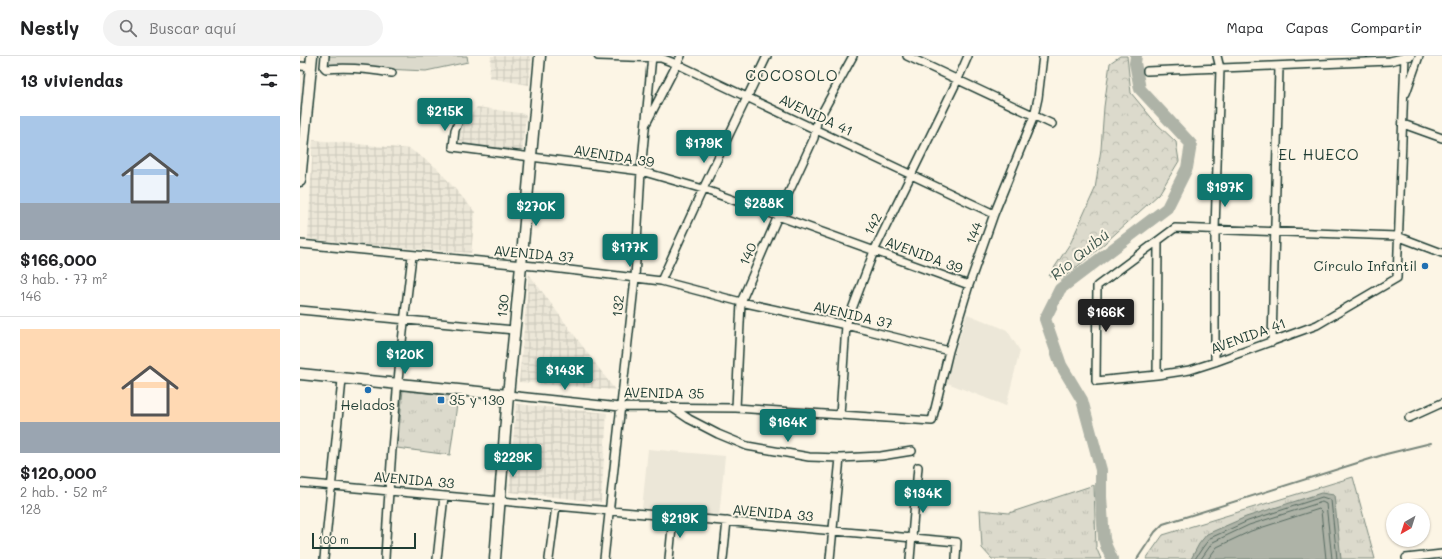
<!DOCTYPE html>
<html lang="es">
<head>
<meta charset="utf-8">
<style>
	body { margin:0; font-family:Mali,sans-serif; background:#f2f2f2; color:#202124; height:100vh; display:flex; flex-direction:column; font-size:15px; white-space:nowrap }
	* { box-sizing:border-box; margin:0 }
	p { font-size:13px; color:#757577 }
	.icon { flex:none; width:22px; height:22px; fill:none; stroke:currentColor; stroke-width:2; stroke-linecap:round; stroke-linejoin:round }
	.map { position:relative; flex:1; overflow:hidden }
	.sheet { display:flex; flex-direction:column; background:#fff; width:300px }
	.sheet>* { flex:none }
	.needle { width:26px; rotate:219deg }
	.controls { position:absolute; left:1086px; top:447px; display:grid; gap:8px }
	.controls a { display:grid; place-items:center; width:44px; height:44px; border-radius:50%; background:#fff; box-shadow:0 1px 3px #0004; font-size:20px }
	.scale { position:absolute; left:12px; bottom:10px; width:104px; box-sizing:border-box; padding-left:4px; border:2px solid #1f3d34; border-top:0; font-size:11px; line-height:14px; white-space:nowrap; color:#1f3d34; -webkit-text-stroke:3px #fcf5e5; paint-order:stroke }
	.price { position:absolute; translate:-50% -34px; padding:0 9px; border-radius:4px; background:#0f766e; color:#fff; font-size:13px; line-height:26px; filter:drop-shadow(0 1px 2px #0008) }
	.price::after { content:''; position:absolute; left:50%; top:24px; width:12px; height:9px; margin-left:-6px; background:inherit; clip-path:polygon(0 0,100% 0,50% 100%) }
	.price.selected { background:#222; color:#fff }
	ul { padding:0; list-style:none }
	li { display:grid; align-content:center; gap:8px; height:212px; padding:0 20px }
	li+li { border-top:1px solid #e0e0e0 }
	li span { display:grid; place-items:center; height:124px; border-radius:0px; color:#555 }
	li>.icon { margin-inline-start:auto }
	span .icon { width:72px; height:72px; fill:#fffc; stroke-width:1 }
	li b { font-size:17px }
	h2 { display:flex; justify-content:space-between; align-items:center; height:48px; padding:0 20px; font-size:17px }
	header { display:flex; align-items:center; gap:24px; box-sizing:border-box; height:56px; padding:0 20px; background:#fff; border-bottom:1px solid #e0e0e0 }
	header strong { font-size:19px }
	nav { display:flex; gap:22px; margin-inline-start:auto; font-size:14px }
	.search { width:280px; height:36px; background:#f2f2f2; display:flex; align-items:center; gap:10px; box-sizing:border-box; padding:0 14px; border-radius:22px; color:#757577; font-size:15px }
	main { display:flex; flex:1; min-height:0 }
	.map>svg:first-child { display:block }
	.built { fill:#ece7d8 }
	.industrial { fill:url(#industrial-grid) }
	.grass { fill:url(#grass-tufts); stroke:#7e8c80 }
	.forest { fill:url(#forest-crowns); stroke:#7e8c80 }
	.garden { fill:#dcdacc; stroke:#7e8c80 }
	.water { fill:#aeb3a7; stroke:#758479 }
	.lines { fill:none; stroke-linecap:round; stroke-linejoin:round }
	.shore { stroke:#586c62; stroke-width:1 }
	.stream { stroke:#758479; stroke-width:2 }
	.river { stroke:#aeb3a7; stroke-width:12 }
	.street-casing { stroke:#1f3d34; stroke-width:10 }
	.secondary-casing { stroke:#1f3d34; stroke-width:13 }
	.street { stroke:#fcf5e5; stroke-width:7 }
	.secondary { stroke:#fcf5e5; stroke-width:10 }
	.poi-dot { fill:#1f6fb2; stroke:#fcf5e5; stroke-width:1.5 }
	.labels { text-anchor:middle; stroke-width:4; stroke-linejoin:round; paint-order:stroke }
	.street-label { font-size:14px; fill:#1f3d34; stroke:#fcf5e5 }
	.poi-label { font-size:14px; fill:#1f3d34; stroke:#fcf5e5; text-anchor:end }
	.neighbourhood-label { font-size:15px; letter-spacing:1px; fill:#1f3d34; stroke:#fcf5e5 }
	.water-label { font-size:15px; font-style:italic; fill:#435a51; stroke:#fcf5e5 }
</style>
</head>
<body>
<header>
<strong>Nestly</strong>
<div class="search"><svg class="icon" aria-label="search" viewBox="0 0 24 24"><circle cx="10" cy="10" r="6"/><path d="M15 15l6 6"/></svg>Buscar aquí</div>
<nav><a>Mapa</a><a>Capas</a><a>Compartir</a></nav>
</header>
<main>
<section class="sheet">
<h2>13 viviendas<svg class="icon" aria-label="filters" viewBox="0 0 24 24"><path d="M4 7h16M4 17h16"/><circle cx="9" cy="7" r="2"/><circle cx="15" cy="17" r="2"/></svg></h2>
<ul>
<li><span style="background:linear-gradient(#a9c7e8 70%,#9aa5b1 0)"><svg class="icon" aria-label="home" viewBox="0 0 24 24"><path d="M3 11l9-7 9 7M6 9v11h12V9"/></svg></span><div><b>$166,000</b><p>3 hab. · 77 m²</p><p>146</p></div></li>
<li><span style="background:linear-gradient(#ffd9b3 75%,#9aa5b1 0)"><svg class="icon" aria-label="home" viewBox="0 0 24 24"><path d="M3 11l9-7 9 7M6 9v11h12V9"/></svg></span><div><b>$120,000</b><p>2 hab. · 52 m²</p><p>128</p></div></li>
</ul>
</section>
<div class="map">
<svg width="1142" height="503" viewBox="0 0 1142 503">
	<defs>
		<pattern id="industrial-grid" width="8" height="8" patternUnits="userSpaceOnUse"><rect width="8" height="8" fill="#ece7d8"/><path d="M0 4h8M4 0v8" fill="none" stroke="#cac7ba"/></pattern>
		<pattern id="grass-tufts" width="24" height="20" patternUnits="userSpaceOnUse"><rect width="24" height="20" fill="#dcdacc"/><path d="M3 7l-1-3M5 7V3M7 7l1-3M15 17l-1-3M17 17v-4M19 17l1-3" fill="none" stroke="#bcbcb0"/></pattern>
		<pattern id="forest-crowns" width="20" height="18" patternUnits="userSpaceOnUse"><rect width="20" height="18" fill="#dcdacc"/><path d="M2 6a3 3 0 1 1 6 0M12 15a3 3 0 1 1 6 0" fill="none" stroke="#bcbcb0"/></pattern>
	</defs>
	<rect width="100%" height="100%" fill="#fcf5e5"/>
	<filter id="ink" filterUnits="userSpaceOnUse"><feTurbulence type="fractalNoise" baseFrequency=".025" numOctaves="2"/><feDisplacementMap in="SourceGraphic" scale="8" xChannelSelector="R" yChannelSelector="G"/><feConvolveMatrix kernelMatrix="1 2 1 2 8 2 1 2 1" color-interpolation-filters="sRGB"/></filter>
	<g filter="url(#ink)">
		<path class="built" d="M667 258 707 274 720 295 706 350 645 326Z
			M348 393 425 400 419 461 342 453Z"/>
		<path class="industrial" d="M191 0H232L229 29 189 22Z
			M177 51 226 58 222 98 150 87Z
			M13 84 110 93 137 112 175 156 171 197 104 192 8 183Z
			M229 218 315 334 219 326Z
			M216 348 307 357 301 446 209 436Z"/>
		<path class="grass" d="M103 334 158 341 150 399 97 392Z
			M1053 421 1075 503H846L863 479Z
			M794 429 796 491 801 503H692L682 492 680 454 709 457Z"/>
		<path class="forest" d="M820 0H827L831 37 855 66 876 86 879 105 859 138 795 196 763 222 749 220 771 186 795 133 801 93 804 51 810 7Z"/>
		<path class="garden" d="M23 0H167L168 6 126 15 23 10Z"/>
		<path class="water" d="M1021 437 1034 439 1041 503H891L899 488 907 478 946 461Z"/>
		<g class="lines">
			<path class="shore" d="M895 503 903 491 910 482 948 465 1022 441 1031 444 1037 503
				M901 503 913 486 949 469 1022 446 1026 448 1032 503
				M908 503 917 491 951 475 1019 453 1021 455 1026 503"/>
			<path class="stream" d="M837 503 855 476 863 468 1086 398 1131 387"/>
			<path class="river" d="M812 503 806 490 804 483 801 441V414L782 344 761 309 745 263 760 233 867 152 887 112 891 88 840 33 835 7 836 0"/>
			<defs>
				<path id="street" d="M25 0 24 11 26 13C48 11 70 13 92 17
					M298 0 361 2 377 8 694 158
					M607 0 752 68
					M1105 0 1097 222 1017 269 915 306 890 314 857 319 796 325 797 230 875 172 1097 180 1142 197
					M0 10 11 11
					M847 15 1090 5 1111 0
					M1106 37 1119 0
					M159 65 155 74 153 91 341 115 403 133 669 229
					M347 66 381 0
					M1103 68 1142 82
					M0 188 244 211 361 225 441 246 546 269 649 295
					M361 225 403 133 467 0
					M0 254 214 274
					M972 286 979 11
					M915 306V174L920 12 917 0
					M857 319 858 185
					M208 339 320 351 436 352 632 365 649 295 669 229 694 158 734 60 738 42 743 0
					M371 351 389 363 418 378 447 390 509 401 540 402 581 400 612 395
					M436 352 441 246 478 160 514 82 517 66 553 0
					M540 359 546 269 574 195 658 23 668 0
					M1109 362 1142 347
					M0 427 657 486 656 503
					M1106 502 1142 498
					M24 503 42 324
					M85 503C90 401 99 301 112 200
					M137 503 144 440
					M249 503 256 450
					M304 503 335 222 341 115 352 0
					M369 503 373 461
					M423 503 427 465
					M530 503 540 402
					M610 503 618 411"/>
				<path id="secondary" d="M0 125 12 0
					M0 318 208 339
					M195 503 208 339 221 210 240 0"/>
			</defs>
			<use href="#street" class="street-casing"/>
			<use href="#secondary" class="secondary-casing"/>
			<use href="#street" class="street"/>
			<use href="#secondary" class="secondary"/>
		</g>
	</g>
	<g class="poi-dot">
		<circle cx="1125" cy="210" r="4"/>
		<circle cx="68" cy="334" r="4"/>
		<rect x="137" y="340" width="8" height="8" rx="2"/>
	</g>
	<g class="labels">
		<g class="street-label">
			<text transform="translate(516 59) rotate(25)" y="5">AVENIDA 41</text>
			<text transform="translate(314 100) rotate(9)" y="5">AVENIDA 39</text>
			<text transform="translate(573 168) rotate(-64)" y="5">142</text>
			<text transform="translate(674 177) rotate(-70)" y="5">144</text>
			<text transform="translate(234 198) rotate(5)" y="5">AVENIDA 37</text>
			<text transform="translate(448 198) rotate(-67)" y="5">140</text>
			<text transform="translate(624 199) rotate(20)" y="5">AVENIDA 39</text>
			<text transform="translate(203 250) rotate(-84)" y="5">130</text>
			<text transform="translate(318 250) rotate(-84)" y="5">132</text>
			<text transform="translate(553 259) rotate(13)" y="5">AVENIDA 37</text>
			<text transform="translate(948 280) rotate(-20)" y="5">AVENIDA 41</text>
			<text transform="translate(364 337) rotate(1)" y="5">AVENIDA 35</text>
			<text transform="translate(114 424) rotate(5)" y="5">AVENIDA 33</text>
			<text transform="translate(473 457) rotate(5)" y="5">AVENIDA 33</text>
		</g>
		<g class="poi-label">
			<text x="1117" y="215">Círculo Infantil</text>
			<text x="149" y="349" text-anchor="start">35 y 130</text>
			<text x="68" y="354" text-anchor="middle">Helados</text>
		</g>
		<g class="neighbourhood-label">
			<text x="492" y="25">COCOSOLO</text>
			<text x="1019" y="104">EL HUECO</text>
		</g>
		<g class="water-label">
			<text transform="translate(780 199) rotate(-39)" y="5">Río Quibú</text>
		</g>
	</g>
</svg>
<div class="controls">
<a><svg class="needle" viewBox="-14 -14 28 28"><path d="M0-13l5 13h-10z" fill="#e53935"/><path d="M0 13l5-13h-10z" fill="#757577"/></svg></a>
</div>
<div class="scale">100 m</div>
<b class="price" style="left:145px;top:76px">$215K</b>
<b class="price" style="left:404px;top:108px">$179K</b>
<b class="price" style="left:925px;top:152px">$197K</b>
<b class="price" style="left:464px;top:168px">$288K</b>
<b class="price" style="left:236px;top:171px">$270K</b>
<b class="price" style="left:330px;top:212px">$177K</b>
<b class="price selected" style="left:806px;top:277px">$166K</b>
<b class="price" style="left:105px;top:319px">$120K</b>
<b class="price" style="left:265px;top:335px">$143K</b>
<b class="price" style="left:488px;top:387px">$164K</b>
<b class="price" style="left:213px;top:422px">$229K</b>
<b class="price" style="left:623px;top:458px">$134K</b>
<b class="price" style="left:380px;top:483px">$219K</b>
</div>
</main>
</body>
</html>
